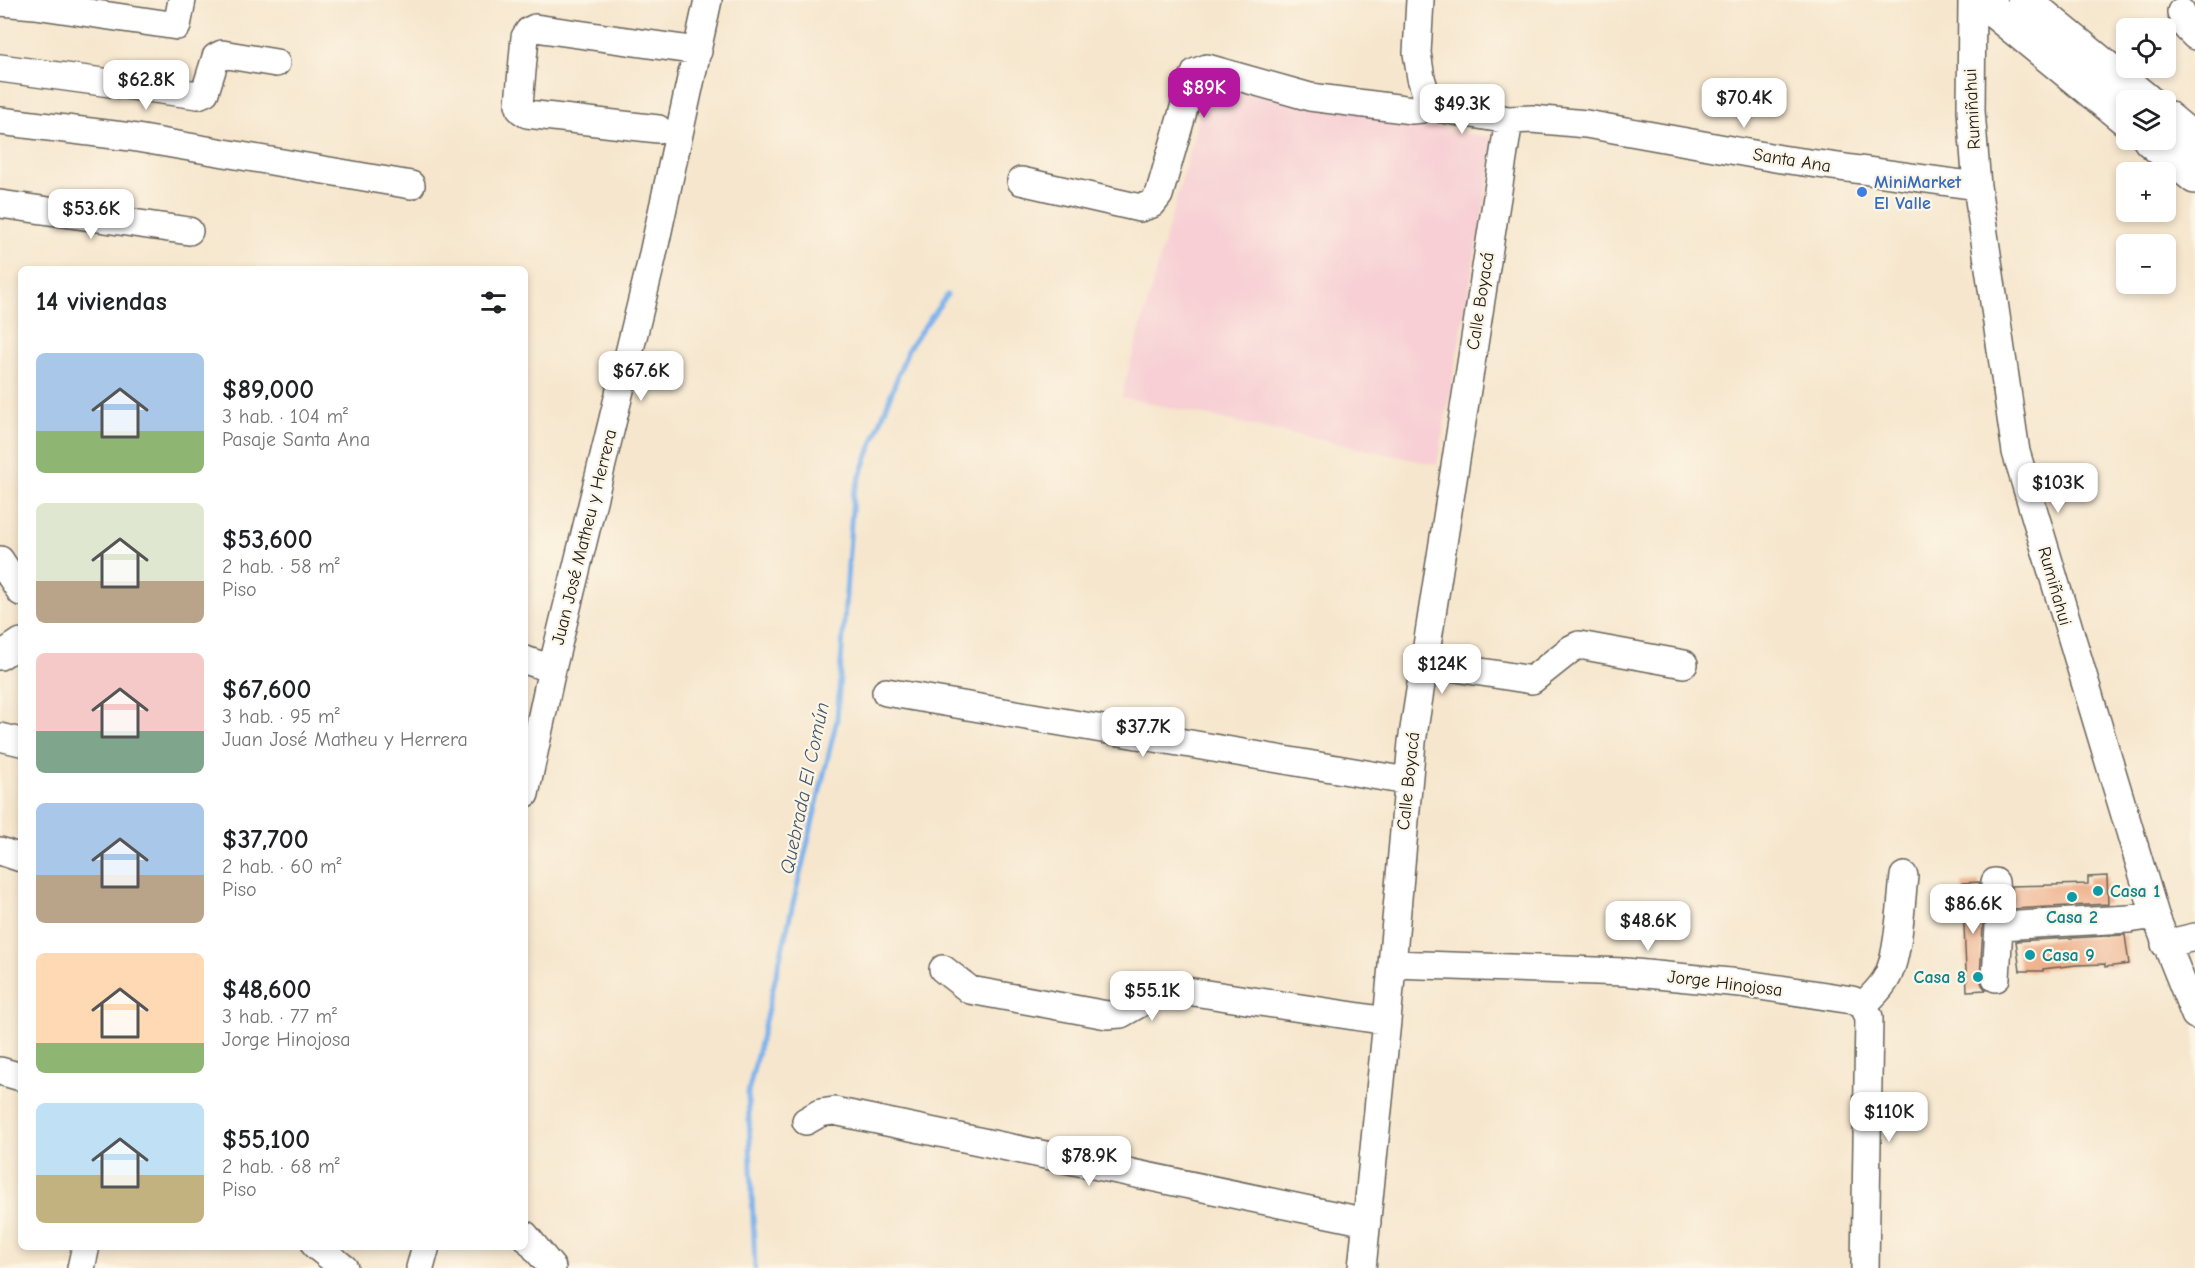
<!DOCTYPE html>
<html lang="es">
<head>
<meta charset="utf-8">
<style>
	body { margin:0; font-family:"Comic Neue",sans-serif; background:#f6f6f6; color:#202124; height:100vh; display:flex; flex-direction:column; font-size:22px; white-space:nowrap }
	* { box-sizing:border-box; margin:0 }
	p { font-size:20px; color:#757577 }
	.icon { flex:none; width:33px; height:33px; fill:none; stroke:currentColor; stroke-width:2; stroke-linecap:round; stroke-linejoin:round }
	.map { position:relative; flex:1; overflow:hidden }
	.drawer { position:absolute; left:18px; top:266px; width:510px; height:984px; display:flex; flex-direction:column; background:#fff; border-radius:9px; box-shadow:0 3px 9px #0003 }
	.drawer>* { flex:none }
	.buttons { position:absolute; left:2116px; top:18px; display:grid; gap:12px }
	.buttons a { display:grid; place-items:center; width:60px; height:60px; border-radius:9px; background:#fff; box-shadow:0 3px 9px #0003; font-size:30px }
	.price { position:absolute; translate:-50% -51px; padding:0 14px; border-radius:12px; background:#fff; color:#222; font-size:20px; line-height:39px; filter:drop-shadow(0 2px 3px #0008) }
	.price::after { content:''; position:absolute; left:50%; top:36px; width:18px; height:14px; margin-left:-9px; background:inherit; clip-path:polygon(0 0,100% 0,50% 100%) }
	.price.on { background:#b5179e; color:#fff }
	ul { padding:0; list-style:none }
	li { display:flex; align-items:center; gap:18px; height:150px; padding:0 18px }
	li span { display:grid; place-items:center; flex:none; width:168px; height:120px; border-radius:9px; color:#555 }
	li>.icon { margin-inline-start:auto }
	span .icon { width:72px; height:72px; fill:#fffc; stroke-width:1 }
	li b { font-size:26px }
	h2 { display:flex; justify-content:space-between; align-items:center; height:72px; padding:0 18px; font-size:26px }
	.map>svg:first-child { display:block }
	.built { fill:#f7cfd4 }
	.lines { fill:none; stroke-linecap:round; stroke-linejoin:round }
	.stream { stroke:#7db3ec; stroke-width:5 }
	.building { fill:#eca47d }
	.minor-casing { stroke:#68635a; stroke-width:30 }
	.major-casing { stroke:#68635a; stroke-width:36 }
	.minor { stroke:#fff; stroke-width:27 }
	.major { stroke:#fff; stroke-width:33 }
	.shop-dot { fill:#3f7fe0; stroke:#fcf5e5; stroke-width:2 }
	.culture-dot { fill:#0f9aa8; stroke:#fcf5e5; stroke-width:2 }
	.labels { text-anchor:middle; stroke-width:4.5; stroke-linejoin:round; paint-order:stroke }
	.street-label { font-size:18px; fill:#1c1c1c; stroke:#fcf5e5 }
	.shop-label { font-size:18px; font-weight:bold; fill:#366cbe; stroke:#fcf5e5; text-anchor:start }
	.culture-label { font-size:18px; font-weight:bold; fill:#0d838f; stroke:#fcf5e5; text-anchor:start }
	.water-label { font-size:20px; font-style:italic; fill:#43586f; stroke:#fcf5e5 }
</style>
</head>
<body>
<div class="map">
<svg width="2195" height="1268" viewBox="0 0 2195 1268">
	<rect width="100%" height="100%" fill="#fcf5e5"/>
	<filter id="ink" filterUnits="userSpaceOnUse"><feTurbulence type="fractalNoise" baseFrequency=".0167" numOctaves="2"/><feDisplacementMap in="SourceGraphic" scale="12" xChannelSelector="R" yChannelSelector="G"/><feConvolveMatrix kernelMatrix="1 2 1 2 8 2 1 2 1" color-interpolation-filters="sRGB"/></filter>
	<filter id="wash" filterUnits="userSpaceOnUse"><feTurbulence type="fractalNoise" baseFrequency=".008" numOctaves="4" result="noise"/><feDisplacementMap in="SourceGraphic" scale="24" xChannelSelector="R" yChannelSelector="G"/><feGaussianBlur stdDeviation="1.35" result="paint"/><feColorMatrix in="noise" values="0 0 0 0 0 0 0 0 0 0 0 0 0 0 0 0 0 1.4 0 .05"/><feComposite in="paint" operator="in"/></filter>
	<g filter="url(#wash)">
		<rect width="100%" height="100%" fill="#f6e6cd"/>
		<path class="built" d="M1210 78 1496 139 1437 465 1121 397Z"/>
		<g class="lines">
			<path class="stream" d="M755 1268 748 1093 837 719 853 495 908 349 947 295"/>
		</g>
		<g id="blocks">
			<path class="building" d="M2107 876 2108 904 2013 909 2011 886 2088 884V877Z
				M1979 882 1983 926 1980 977 1982 985 1986 990 1967 991 1962 883Z
				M2125 935 2129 964 2105 967V964L2076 965 2043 969V971H2020L2016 941Z"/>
		</g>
	</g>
	<g filter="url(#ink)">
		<use href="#blocks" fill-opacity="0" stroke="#68635a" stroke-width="1.5"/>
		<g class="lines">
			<defs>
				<path id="minor" d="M1420 0 1417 53 1421 78 1427 97 1432 103 1442 109 1509 120 1532 119 1586 124 1781 159 1977 186
					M1972 0 1971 111 1977 186 2016 452 2155 915 2195 1015
					M0 2 35 5 177 26 182 0
					M2181 12 2187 28 2195 36
					M0 68 198 95 205 92 216 57 222 54 276 63
					M0 121 131 137 411 185
					M658 129 527 114 521 110 519 104 525 37 529 31 535 28 698 51
					M1021 181 1140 208 1152 204 1159 195 1192 80 1196 72 1207 68 1310 97 1412 110 1422 109 1432 103
					M0 204 189 231
					M0 560 21 592
					M0 656 21 642
					M525 660 552 669
					M1424 663 1532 680 1571 649 1579 645 1684 664
					M886 692 1407 781
					M0 737 21 742
					M525 794 552 669 651 263 708 0
					M0 851 21 858
					M1995 882 1999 926 1996 978
					M1999 926 2129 919 2155 915
					M2165 944 2195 937
					M1392 964 1625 972 1740 983 1852 1000 1863 1005 1869 1017 1865 1268
					M943 969 970 990 1107 1015 1121 1014 1167 988 1387 1021
					M1863 1005C1873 996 1884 985 1889 973 1899 951 1901 902 1904 876
					M0 1071 21 1077
					M806 1121 820 1113 834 1111 1367 1222
					M525 1235 552 1268
					M316 1246 344 1268
					M81 1268 86 1246
					M420 1268 426 1246
					M1362 1268 1387 1021 1412 742 1509 120"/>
				<path id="major" d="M1980 0 2127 120
					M2024 0 2146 100
					M2166 117 2195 141
					M2150 140 2195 177"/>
			</defs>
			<use href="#minor" class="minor-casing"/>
			<use href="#major" class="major-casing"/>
			<use href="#minor" class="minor"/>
			<use href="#major" class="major"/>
		</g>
	</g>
	<circle class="shop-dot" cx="1862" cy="192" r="6"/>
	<g class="culture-dot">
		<circle cx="2098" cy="891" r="6"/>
		<circle cx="2072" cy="897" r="6"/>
		<circle cx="2030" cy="955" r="6"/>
		<circle cx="1978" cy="977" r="6"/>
	</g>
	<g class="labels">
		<g class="street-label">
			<text transform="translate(1972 109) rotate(-93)" y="6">Rumiñahui</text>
			<text transform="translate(1792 160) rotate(9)" y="6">Santa Ana</text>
			<text transform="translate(1480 301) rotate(-81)" y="6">Calle Boyacá</text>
			<text transform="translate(584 537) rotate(-76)" y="6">Juan José Matheu y Herrera</text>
			<text transform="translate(2055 586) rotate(74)" y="6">Rumiñahui</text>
			<text transform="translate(1408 781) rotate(-84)" y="6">Calle Boyacá</text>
			<text transform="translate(1725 983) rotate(7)" y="6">Jorge Hinojosa</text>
		</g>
		<g class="shop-label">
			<text x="1874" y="188">MiniMarket<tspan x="1874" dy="21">El Valle</tspan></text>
		</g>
		<g class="culture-label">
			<text x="2110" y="897">Casa 1</text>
			<text x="2072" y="923" text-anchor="middle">Casa 2</text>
			<text x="2042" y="961">Casa 9</text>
			<text x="1966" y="983" text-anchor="end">Casa 8</text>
		</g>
		<g class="water-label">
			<text transform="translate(804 788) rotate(-78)" y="7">Quebrada El Común</text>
		</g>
	</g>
</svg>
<div class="buttons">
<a><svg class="icon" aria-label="locate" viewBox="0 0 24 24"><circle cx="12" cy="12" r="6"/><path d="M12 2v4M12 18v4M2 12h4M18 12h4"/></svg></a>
<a><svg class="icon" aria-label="layers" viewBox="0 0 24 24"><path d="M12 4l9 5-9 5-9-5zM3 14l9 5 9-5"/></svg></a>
<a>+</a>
<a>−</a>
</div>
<b class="price" style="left:146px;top:111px">$62.8K</b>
<b class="price on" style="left:1204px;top:119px">$89K</b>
<b class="price" style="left:1744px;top:129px">$70.4K</b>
<b class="price" style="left:1462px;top:135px">$49.3K</b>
<b class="price" style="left:91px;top:240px">$53.6K</b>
<b class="price" style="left:641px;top:402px">$67.6K</b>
<b class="price" style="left:2058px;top:514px">$103K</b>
<b class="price" style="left:1442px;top:695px">$124K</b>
<b class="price" style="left:1143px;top:758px">$37.7K</b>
<b class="price" style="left:1973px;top:935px">$86.6K</b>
<b class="price" style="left:1648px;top:952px">$48.6K</b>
<b class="price" style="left:1152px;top:1022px">$55.1K</b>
<b class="price" style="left:1889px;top:1143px">$110K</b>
<b class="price" style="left:1089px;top:1187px">$78.9K</b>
<section class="drawer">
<h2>14 viviendas<svg class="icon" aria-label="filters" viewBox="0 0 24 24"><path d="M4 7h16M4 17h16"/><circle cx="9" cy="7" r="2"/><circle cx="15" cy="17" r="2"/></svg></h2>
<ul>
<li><span style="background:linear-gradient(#a9c7e8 65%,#8fb573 0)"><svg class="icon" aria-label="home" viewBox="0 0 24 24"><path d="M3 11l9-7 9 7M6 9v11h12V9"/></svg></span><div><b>$89,000</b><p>3 hab. · 104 m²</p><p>Pasaje Santa Ana</p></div></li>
<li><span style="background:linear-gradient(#dfe7d0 65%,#b9a48a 0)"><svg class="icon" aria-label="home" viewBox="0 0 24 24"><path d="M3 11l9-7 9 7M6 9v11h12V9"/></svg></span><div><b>$53,600</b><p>2 hab. · 58 m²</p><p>Piso</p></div></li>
<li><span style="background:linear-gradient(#f6c9c9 65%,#7fa58c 0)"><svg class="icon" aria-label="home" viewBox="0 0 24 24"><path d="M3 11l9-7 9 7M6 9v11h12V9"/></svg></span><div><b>$67,600</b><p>3 hab. · 95 m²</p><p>Juan José Matheu y Herrera</p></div></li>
<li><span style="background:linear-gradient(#a9c7e8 60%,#b9a48a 0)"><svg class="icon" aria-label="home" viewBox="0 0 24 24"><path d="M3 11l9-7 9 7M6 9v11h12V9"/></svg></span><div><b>$37,700</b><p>2 hab. · 60 m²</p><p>Piso</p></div></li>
<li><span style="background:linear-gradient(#ffd9b3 75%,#8fb573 0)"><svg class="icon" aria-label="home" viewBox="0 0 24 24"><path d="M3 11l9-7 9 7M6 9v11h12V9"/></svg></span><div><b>$48,600</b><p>3 hab. · 77 m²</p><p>Jorge Hinojosa</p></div></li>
<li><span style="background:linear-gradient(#bfe0f5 60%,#c2b280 0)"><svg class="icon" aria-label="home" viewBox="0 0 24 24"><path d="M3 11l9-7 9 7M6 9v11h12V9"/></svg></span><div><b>$55,100</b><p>2 hab. · 68 m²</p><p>Piso</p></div></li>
</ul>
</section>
</div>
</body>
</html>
